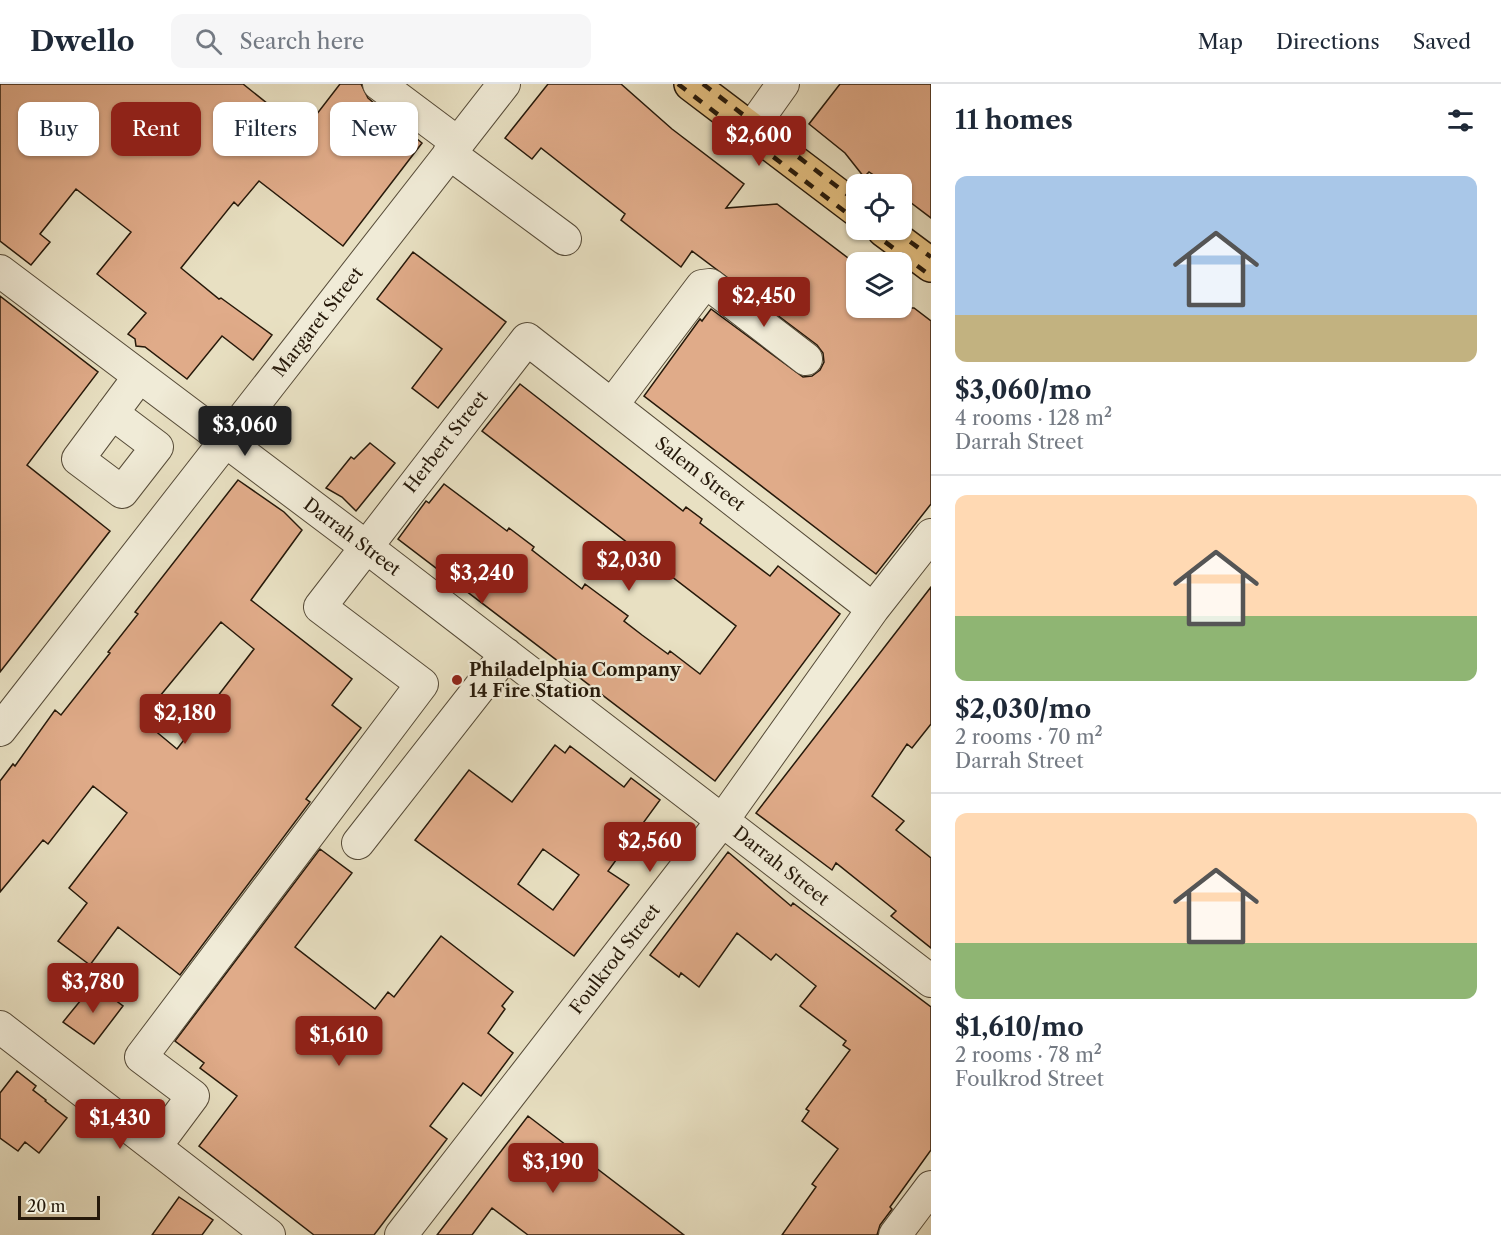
<!DOCTYPE html>
<html lang="en">
<head>
<meta charset="utf-8">
<style>
	body { margin:0; font-family:"Libre Caslon Text",serif; background:#f6f6f7; color:#1f2937; height:100vh; display:flex; flex-direction:column; font-size:22px; white-space:nowrap }
	* { box-sizing:border-box; margin:0 }
	p { font-size:20px; color:#747a83 }
	.icon { flex:none; width:33px; height:33px; fill:none; stroke:currentColor; stroke-width:2; stroke-linecap:round; stroke-linejoin:round }
	.map { position:relative; flex:1; overflow:hidden }
	.panel { display:flex; flex-direction:column; background:#fff; width:570px }
	.panel>* { flex:none }
	.top-card { position:absolute; left:18px; top:18px; width:570px; height:54px; display:flex; gap:12px }
	.controls { position:absolute; left:846px; top:90px; display:grid; gap:12px }
	.controls a { display:grid; place-items:center; width:66px; height:66px; border-radius:12px; background:#fff; box-shadow:0 2px 4px #0004; font-size:30px }
	.scale { position:absolute; left:18px; bottom:15px; width:82px; box-sizing:border-box; padding-left:6px; border:3px solid #26190a; border-top:0; font-size:16px; line-height:21px; white-space:nowrap; color:#26190a; -webkit-text-stroke:4px #f0ebd7; paint-order:stroke }
	.price { position:absolute; translate:-50% -51px; padding:0 14px; border-radius:6px; background:#8f2418; color:#fff; font-size:20px; line-height:39px; filter:drop-shadow(0 2px 3px #0008) }
	.price::after { content:''; position:absolute; left:50%; top:36px; width:18px; height:14px; margin-left:-9px; background:inherit; clip-path:polygon(0 0,100% 0,50% 100%) }
	.price.current { background:#222; color:#fff }
	ul { padding:0; list-style:none }
	li { display:grid; align-content:center; gap:12px; height:318px; padding:0 24px }
	li+li { border-top:2px solid #e0e1e3 }
	li span { display:grid; place-items:center; height:186px; border-radius:12px; color:#555 }
	li>.icon { margin-inline-start:auto }
	span .icon { width:108px; height:108px; fill:#fffc; stroke-width:1 }
	li b { font-size:26px }
	h2 { display:flex; justify-content:space-between; align-items:center; height:72px; padding:0 24px; font-size:26px }
	.tag { padding:0 21px; border-radius:12px; background:#fff; box-shadow:0 2px 4px #0004; font-size:21px; line-height:54px }
	.tag.current { background:#8f2418; color:#fff }
	header { display:flex; align-items:center; gap:36px; box-sizing:border-box; height:84px; padding:0 30px; background:#fff; border-bottom:2px solid #e0e1e3 }
	header strong { font-size:28px }
	nav { display:flex; gap:33px; margin-inline-start:auto; font-size:21px }
	.search { width:420px; height:54px; background:#f6f6f7; display:flex; align-items:center; gap:15px; box-sizing:border-box; padding:0 21px; border-radius:12px; color:#747a83; font-size:22px }
	main { display:flex; flex:1; min-height:0 }
	.map>svg:first-child { display:block }
	.building { fill:#e0ab89; stroke:#26190a; stroke-width:1.5; fill-rule:evenodd }
	.lines { fill:none; stroke-linecap:round; stroke-linejoin:round }
	.minor-casing { stroke:#564b38; stroke-width:34 }
	.major-casing { stroke:#26190a; stroke-width:36 }
	.minor { stroke:#f0ebd7; stroke-width:32 }
	.major { stroke:#e4c081; stroke-width:33 }
	.rail { stroke:#26190a; stroke-width:4.5; stroke-dasharray:10 10; stroke-linecap:butt }
	.poi-dot { fill:#8f2418; stroke:#f0ebd7; stroke-width:2 }
	.labels { text-anchor:middle; stroke-width:4.5; stroke-linejoin:round; paint-order:stroke }
	.street-label { font-size:18px; fill:#26190a; stroke:#f0ebd7 }
	.poi-label { font-size:18px; font-weight:bold; fill:#26190a; stroke:#f0ebd7; text-anchor:start }
</style>
</head>
<body>
<header>
<strong>Dwello</strong>
<div class="search"><svg class="icon" aria-label="search" viewBox="0 0 24 24"><circle cx="10" cy="10" r="6"/><path d="M15 15l6 6"/></svg>Search here</div>
<nav><a>Map</a><a>Directions</a><a>Saved</a></nav>
</header>
<main>
<div class="map">
<svg width="931" height="1151" viewBox="0 0 931 1151">
	<rect width="100%" height="100%" fill="#e8e0c2"/>
	<filter id="stains"><feTurbulence type="fractalNoise" baseFrequency=".00333" numOctaves="4"/><feColorMatrix values="0 0 0 0 .2 0 0 0 0 .09 0 0 0 0 .02 0 0 0 .5 -.17"/></filter>
	<radialGradient id="worn" r=".72"><stop offset=".6" stop-color="#630" stop-opacity="0"/><stop offset="1" stop-color="#630" stop-opacity=".3"/></radialGradient>
	<path class="building" d="M0 0H243L303 48 340 0H361L368 14 422 59 343 162 259 97 238 122 234 118 181 184 219 215 221 214 272 251 253 276 222 252 187 295 145 263 136 262 135 255 128 250 146 229 97 190 131 148 76 105 40 150 50 158 31 181 0 157Z
		M548 0H621L672 45 744 100 726 124 777 120 856 180V224H914L931 237V420L876 490 644 312 700 235 702 237 711 225 803 293 812 292 820 286 824 278 823 269 817 261 692 167 681 183 621 136 625 130 541 64 532 75 505 54Z
		M840 0H931V134L902 112V100H887L869 88 864 93 845 69 809 40Z
		M413 168 506 238 438 324 412 304 442 265 377 215Z
		M0 212 98 288 27 381 110 447 0 588Z
		M520 300 683 427 686 423 702 435 700 439 770 492 778 482 840 530 715 697 398 455 426 417 429 419 444 400 507 447 509 444 534 463 532 466 582 505 585 500 628 532 624 537 642 551 668 570 670 567 700 590 736 542 482 347Z
		M370 359 395 379 356 427 342 413 326 404 351 373 354 375Z
		M238 396 284 428 302 446 251 516 352 595 332 621 361 644 306 715 310 718 180 891 118 843 90 881 58 857 87 819 69 804 127 729 93 702 48 760 43 756 0 808V697L13 680 15 682 55 626 61 631 110 569 108 568 138 530 135 528ZM221 538 254 565 177 665 141 635Z
		M931 503V640L912 664 907 660 872 712 904 737 896 746 931 774V864L891 832 896 827 836 779 832 786 756 729Z
		M555 661 565 669 570 662 624 703 631 694 660 716 608 787 629 801 574 872 415 756 469 686 512 718ZM543 765 579 791 553 826 518 800Z
		M320 765 352 789 295 863 375 925 388 908 394 913 441 852 513 908 502 922 505 925 488 949 513 969 481 1012 463 999 430 1042 447 1055 374 1151H314L199 1062 237 1012 200 984 204 979 175 957Z
		M728 768 791 822 793 819 931 923V1066L890 1123 892 1125 880 1141 877 1151H782L816 1103 812 1100 838 1065 802 1037 809 1027 806 1025 850 966 843 961 846 957 800 922 816 902 776 870 771 876 737 849 699 903 681 889 679 893 650 871Z
		M94 900 123 922 94 960 63 938Z
		M17 987 36 1002 33 1006 46 1016 45 1017 67 1034 39 1069 25 1058 18 1067 0 1054V1009Z
		M528 1032 684 1151H528L492 1124 472 1151H437Z
		M179 1113 213 1136 202 1151H152Z"/>
	<g class="lines">
		<defs>
			<path id="minor" d="M379 0 458 59
				M751 45 783 0
				M449 69 565 155
				M0 187 365 462 931 897
				M612 321 702 202 710 201 806 275
				M112 329 157 363 122 408 78 375 139 293
				M0 646 504 0
				M358 759 506 570
				M0 943 269 1151
				M155 1063 193 1012 141 973 422 600 320 523 527 255 873 525
				M401 1151 722 737 873 525 931 451
				M895 1151 931 1103"/>
			<path id="major" d="M691 0 856 125
				M884 146 931 181"/>
		</defs>
		<use href="#minor" class="minor-casing"/>
		<use href="#major" class="major-casing"/>
		<use href="#minor" class="minor"/>
		<use href="#major" class="major"/>
		<path class="rail" d="M678 0 856 136
			M703 0 856 117
			M869 146 931 192
			M894 146 931 173"/>
	</g>
	<circle class="poi-dot" cx="457" cy="596" r="6"/>
	<g class="labels">
		<g class="street-label">
			<text transform="translate(318 238) rotate(-52)" y="6">Margaret Street</text>
			<text transform="translate(446 358) rotate(-52)" y="6">Herbert Street</text>
			<text transform="translate(700 390) rotate(38)" y="6">Salem Street</text>
			<text transform="translate(352 453) rotate(37)" y="6">Darrah Street</text>
			<text transform="translate(781 782) rotate(38)" y="6">Darrah Street</text>
			<text transform="translate(615 875) rotate(-52)" y="6">Foulkrod Street</text>
		</g>
		<g class="poi-label">
			<text x="469" y="592">Philadelphia Company<tspan x="469" dy="21">14 Fire Station</tspan></text>
		</g>
	</g>
	<rect width="100%" height="100%" filter="url(#stains)"/>
	<rect width="100%" height="100%" fill="url(#worn)"/>
</svg>
<div class="controls">
<a><svg class="icon" aria-label="locate" viewBox="0 0 24 24"><circle cx="12" cy="12" r="6"/><path d="M12 2v4M12 18v4M2 12h4M18 12h4"/></svg></a>
<a><svg class="icon" aria-label="layers" viewBox="0 0 24 24"><path d="M12 4l9 5-9 5-9-5zM3 14l9 5 9-5"/></svg></a>
</div>
<div class="scale">20 m</div>
<b class="price" style="left:759px;top:83px">$2,600</b>
<b class="price" style="left:764px;top:244px">$2,450</b>
<b class="price current" style="left:245px;top:373px">$3,060</b>
<b class="price" style="left:629px;top:508px">$2,030</b>
<b class="price" style="left:482px;top:521px">$3,240</b>
<b class="price" style="left:185px;top:661px">$2,180</b>
<b class="price" style="left:650px;top:789px">$2,560</b>
<b class="price" style="left:93px;top:930px">$3,780</b>
<b class="price" style="left:339px;top:983px">$1,610</b>
<b class="price" style="left:120px;top:1066px">$1,430</b>
<b class="price" style="left:553px;top:1110px">$3,190</b>
<div class="top-card">
<a class="tag">Buy</a>
<a class="tag current">Rent</a>
<a class="tag">Filters</a>
<a class="tag">New</a>
</div>
</div>
<section class="panel">
<h2>11 homes<svg class="icon" aria-label="filters" viewBox="0 0 24 24"><path d="M4 7h16M4 17h16"/><circle cx="9" cy="7" r="2"/><circle cx="15" cy="17" r="2"/></svg></h2>
<ul>
<li><span style="background:linear-gradient(#a9c7e8 75%,#c2b280 0)"><svg class="icon" aria-label="home" viewBox="0 0 24 24"><path d="M3 11l9-7 9 7M6 9v11h12V9"/></svg></span><div><b>$3,060/mo</b><p>4 rooms · 128 m²</p><p>Darrah Street</p></div></li>
<li><span style="background:linear-gradient(#ffd9b3 65%,#8fb573 0)"><svg class="icon" aria-label="home" viewBox="0 0 24 24"><path d="M3 11l9-7 9 7M6 9v11h12V9"/></svg></span><div><b>$2,030/mo</b><p>2 rooms · 70 m²</p><p>Darrah Street</p></div></li>
<li><span style="background:linear-gradient(#ffd9b3 70%,#8fb573 0)"><svg class="icon" aria-label="home" viewBox="0 0 24 24"><path d="M3 11l9-7 9 7M6 9v11h12V9"/></svg></span><div><b>$1,610/mo</b><p>2 rooms · 78 m²</p><p>Foulkrod Street</p></div></li>
</ul>
</section>
</main>
</body>
</html>
